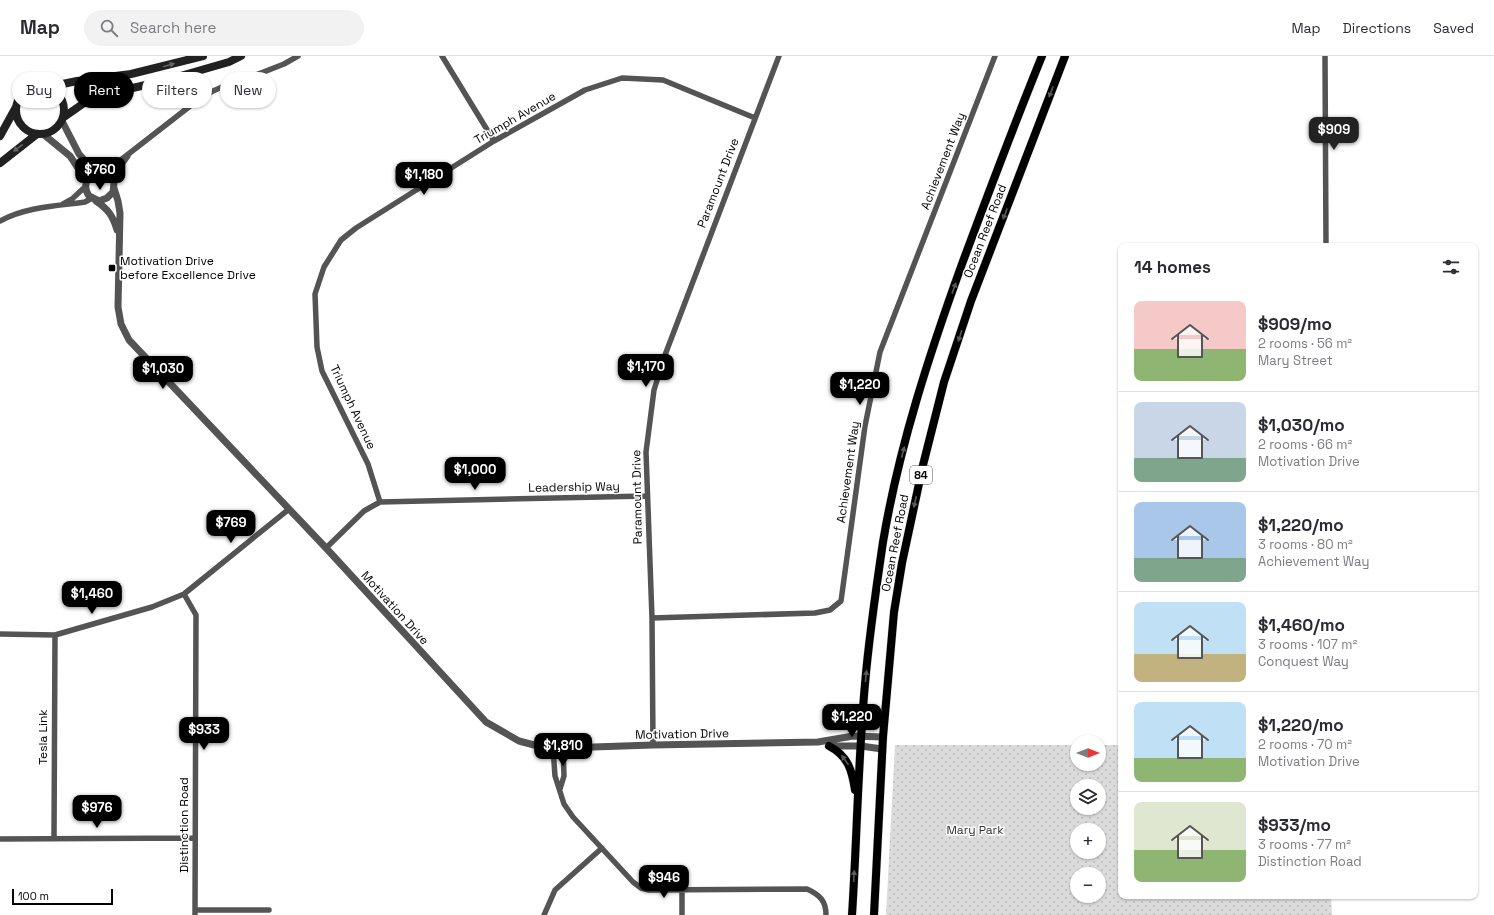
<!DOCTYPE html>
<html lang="en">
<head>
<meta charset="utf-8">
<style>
	body { margin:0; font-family:"Space Grotesk",sans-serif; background:#f2f2f3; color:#2b2b33; height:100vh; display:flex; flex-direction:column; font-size:15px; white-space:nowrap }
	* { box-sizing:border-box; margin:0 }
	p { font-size:13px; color:#7c7c81 }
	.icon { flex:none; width:22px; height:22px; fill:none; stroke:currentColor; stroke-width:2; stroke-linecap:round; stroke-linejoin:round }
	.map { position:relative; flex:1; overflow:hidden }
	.panel { position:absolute; left:1118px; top:187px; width:360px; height:656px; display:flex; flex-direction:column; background:#fff; border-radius:8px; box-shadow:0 1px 3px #0004 }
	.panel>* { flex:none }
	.guide { position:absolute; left:12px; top:16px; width:380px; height:36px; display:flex; gap:8px }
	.needle { width:26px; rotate:90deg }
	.fabs { position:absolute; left:1070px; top:679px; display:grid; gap:8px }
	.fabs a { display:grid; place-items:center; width:36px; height:36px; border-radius:50%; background:#fff; box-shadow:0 1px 3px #0004; font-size:20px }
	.scale { position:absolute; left:12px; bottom:10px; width:101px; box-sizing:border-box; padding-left:4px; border:2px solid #000; border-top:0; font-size:11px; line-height:14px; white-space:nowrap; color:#000; -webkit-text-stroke:3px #fff; paint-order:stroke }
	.price { position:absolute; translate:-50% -34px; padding:0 9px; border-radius:8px; background:#000; color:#fff; font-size:13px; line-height:26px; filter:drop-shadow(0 1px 2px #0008) }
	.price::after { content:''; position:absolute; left:50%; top:24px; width:12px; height:9px; margin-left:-6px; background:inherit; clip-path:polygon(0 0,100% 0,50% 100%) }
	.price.on { background:#222; color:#fff }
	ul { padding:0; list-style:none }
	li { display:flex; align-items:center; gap:12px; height:100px; padding:0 16px }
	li+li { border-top:1px solid #e1e1e2 }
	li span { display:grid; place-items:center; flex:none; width:112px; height:80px; border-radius:8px; color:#555 }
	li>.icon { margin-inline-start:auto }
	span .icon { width:48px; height:48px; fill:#fffc; stroke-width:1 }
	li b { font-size:17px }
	h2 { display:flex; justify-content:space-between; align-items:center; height:48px; padding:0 16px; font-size:17px }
	.chip { padding:0 14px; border-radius:18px; background:#fff; box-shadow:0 1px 3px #0004; font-size:14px; line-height:36px }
	.chip.on { background:#000; color:#fff }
	header { display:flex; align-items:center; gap:24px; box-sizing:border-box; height:56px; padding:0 20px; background:#fff; border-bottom:1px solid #e1e1e2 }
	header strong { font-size:19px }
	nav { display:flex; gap:22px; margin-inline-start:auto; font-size:14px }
	.search { width:280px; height:36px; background:#f2f2f3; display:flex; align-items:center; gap:10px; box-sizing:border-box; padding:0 14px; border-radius:22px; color:#7c7c81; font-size:15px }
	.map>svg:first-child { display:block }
	.park { fill:url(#park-dots); fill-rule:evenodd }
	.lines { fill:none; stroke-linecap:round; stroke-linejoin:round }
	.primary-casing { stroke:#dbdbdb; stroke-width:9 }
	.minor { stroke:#545454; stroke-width:5.5 }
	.tertiary { stroke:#545454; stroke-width:7 }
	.secondary { stroke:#212121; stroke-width:8 }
	.primary { stroke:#000; stroke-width:8 }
	.oneway { fill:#646464 }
	.oneway2 { fill:#595959 }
	.poi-dot { fill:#000; stroke:#fff; stroke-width:1.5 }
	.labels { text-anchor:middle; stroke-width:3; stroke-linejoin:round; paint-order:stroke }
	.shield { fill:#fff; stroke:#4c4c4c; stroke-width:1 }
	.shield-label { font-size:11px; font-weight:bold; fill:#000 }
	.street-label { font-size:12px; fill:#000; stroke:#fff }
	.poi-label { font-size:12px; fill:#000; stroke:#fff; text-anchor:start }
	.park-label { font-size:12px; fill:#323232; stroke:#fff }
</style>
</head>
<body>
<header>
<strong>Map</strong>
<div class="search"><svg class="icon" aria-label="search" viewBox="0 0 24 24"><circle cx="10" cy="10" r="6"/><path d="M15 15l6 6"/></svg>Search here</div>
<nav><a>Map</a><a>Directions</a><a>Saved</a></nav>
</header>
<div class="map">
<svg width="1494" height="859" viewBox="0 0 1494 859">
	<defs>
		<pattern id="park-dots" width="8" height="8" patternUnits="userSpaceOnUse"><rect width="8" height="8" fill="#dbdbdb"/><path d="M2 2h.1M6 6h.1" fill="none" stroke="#bababa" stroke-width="1.8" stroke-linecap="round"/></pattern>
	</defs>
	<rect width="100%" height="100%" fill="#fff"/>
	<path class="park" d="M895 689H1077V708H1099V689H1121V840H1331L1332 859H886ZM1077 730H1099V752H1077ZM1077 774H1099V796H1077ZM1077 818H1099V840H1077Z"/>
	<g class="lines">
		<defs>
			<path id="primary" d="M829 690C848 700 852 714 855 734
				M852 859C857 782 858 705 865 628 869 580 876 533 883 486 899 391 929 299 962 208 988 138 1014 69 1042 0
				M874 859 883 681 894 556 902 507 923 409 944 326 971 245 1065 0"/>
		</defs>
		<use href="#primary" class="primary-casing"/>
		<path class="minor" d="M442 0 494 85
			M1325 0 1326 190
			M104 117 194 47 213 35 231 27 251 21 284 8 298 0
			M114 127 121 110 128 100
			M63 148 72 143 86 130
			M0 165C26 151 56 150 85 146L92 142
			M380 446 368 408 322 315 317 291 315 238 324 211 341 184 356 172 494 85 585 34 622 22 663 24 755 62
			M326 492 364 455 380 446 647 440
			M184 538 196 559 195 859
			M652 562 815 557 830 554 841 545 865 370 880 296 995 0
			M0 578 55 579 152 551 184 538 289 453
			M653 689 652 562 646 396 654 334 665 299 779 0
			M553 692 555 720 564 748 573 761 633 826 641 832 649 834 807 833C820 839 826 845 826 859
			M560 733 564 720 563 692
			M54 782 55 579
			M0 783 195 782
			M682 834V859
			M195 854H269
			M544 859 555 834 602 792"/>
		<path class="tertiary" d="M62 65 79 98 87 107 99 116 108 119 112 123 114 127 113 136 107 142 99 145 89 140C82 130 87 118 99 116
			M43 78 70 100 78 112 86 126
			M114 132 118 145 120 157 118 251 121 268 129 284 326 492 486 666 519 685 538 690 563 692 653 689 818 686 853 680 883 681
			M96 145C108 153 113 160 117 174
			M830 690H861L882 693"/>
		<path class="secondary" d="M16 54a24 24 0 1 1 48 0a24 24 0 1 1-48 0Z
			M48 31 77 25 131 18 203 0
			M64 61 84 47 102 39 163 25 229 6 241 0
			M0 80 16 51
			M0 107 37 78"/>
		<use href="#primary" class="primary"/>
	</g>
	<defs><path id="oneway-solid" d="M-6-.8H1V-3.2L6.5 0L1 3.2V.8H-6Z"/></defs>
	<g class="oneway">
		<use href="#oneway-solid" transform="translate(169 9) rotate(-16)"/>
		<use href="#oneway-solid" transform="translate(18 92) rotate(144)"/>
	</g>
	<g class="oneway2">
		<use href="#oneway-solid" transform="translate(1051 36) rotate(111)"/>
		<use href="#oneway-solid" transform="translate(1005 158) rotate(111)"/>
		<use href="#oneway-solid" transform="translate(954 232) rotate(-70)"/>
		<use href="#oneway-solid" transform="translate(960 280) rotate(108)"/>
		<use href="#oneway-solid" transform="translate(903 396) rotate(-75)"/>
		<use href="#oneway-solid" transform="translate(915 446) rotate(102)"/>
		<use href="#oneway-solid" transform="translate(866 620) rotate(-84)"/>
		<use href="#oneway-solid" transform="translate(845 704) rotate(-126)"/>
		<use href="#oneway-solid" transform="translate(854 820) rotate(-87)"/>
	</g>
	<rect class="poi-dot" x="108" y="208" width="8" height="8" rx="2"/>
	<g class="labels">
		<rect class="shield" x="910" y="410" width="22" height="18" rx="3"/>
		<g class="shield-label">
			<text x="921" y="423">84</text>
		</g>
		<g class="street-label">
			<text transform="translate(515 62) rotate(-30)" y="4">Triumph Avenue</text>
			<text transform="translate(943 105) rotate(-69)" y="4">Achievement Way</text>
			<text transform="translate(718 127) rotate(-69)" y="4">Paramount Drive</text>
			<text transform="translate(985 175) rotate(-69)" y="4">Ocean Reef Road</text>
			<text transform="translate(353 351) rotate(65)" y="4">Triumph Avenue</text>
			<text transform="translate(848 416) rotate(-82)" y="4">Achievement Way</text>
			<text transform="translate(574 431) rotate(-1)" y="4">Leadership Way</text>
			<text transform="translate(637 441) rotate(-91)" y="4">Paramount Drive</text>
			<text transform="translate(895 487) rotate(-79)" y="4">Ocean Reef Road</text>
			<text transform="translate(395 552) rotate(48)" y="4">Motivation Drive</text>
			<text transform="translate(682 678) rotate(-1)" y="4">Motivation Drive</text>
			<text transform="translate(43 681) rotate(-90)" y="4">Tesla Link</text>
			<text transform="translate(184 769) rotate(-90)" y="4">Distinction Road</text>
		</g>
		<g class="poi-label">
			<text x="120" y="209">Motivation Drive<tspan x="120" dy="14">before Excellence Drive</tspan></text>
		</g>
		<g class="park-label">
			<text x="975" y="778">Mary Park</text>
		</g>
	</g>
</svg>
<div class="fabs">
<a><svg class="needle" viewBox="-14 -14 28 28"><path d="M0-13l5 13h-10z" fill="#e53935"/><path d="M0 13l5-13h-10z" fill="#7c7c81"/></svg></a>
<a><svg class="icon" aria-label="layers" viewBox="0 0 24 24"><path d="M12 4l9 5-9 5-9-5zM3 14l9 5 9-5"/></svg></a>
<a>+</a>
<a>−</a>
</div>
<div class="scale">100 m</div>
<b class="price on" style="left:1334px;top:95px">$909</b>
<b class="price" style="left:100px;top:135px">$760</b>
<b class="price" style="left:424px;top:140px">$1,180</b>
<b class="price" style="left:646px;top:332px">$1,170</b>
<b class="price" style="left:163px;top:334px">$1,030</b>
<b class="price" style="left:860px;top:350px">$1,220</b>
<b class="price" style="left:475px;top:435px">$1,000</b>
<b class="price" style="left:231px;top:488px">$769</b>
<b class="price" style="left:92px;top:559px">$1,460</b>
<b class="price" style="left:852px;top:682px">$1,220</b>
<b class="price" style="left:204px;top:695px">$933</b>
<b class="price" style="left:563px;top:711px">$1,810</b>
<b class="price" style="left:97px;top:773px">$976</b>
<b class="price" style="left:664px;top:843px">$946</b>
<div class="guide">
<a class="chip">Buy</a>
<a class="chip on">Rent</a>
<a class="chip">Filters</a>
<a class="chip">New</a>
</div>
<section class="panel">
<h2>14 homes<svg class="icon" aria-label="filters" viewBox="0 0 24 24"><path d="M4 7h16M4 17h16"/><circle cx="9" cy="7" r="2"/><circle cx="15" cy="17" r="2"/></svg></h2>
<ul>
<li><span style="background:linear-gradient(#f6c9c9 60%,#8fb573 0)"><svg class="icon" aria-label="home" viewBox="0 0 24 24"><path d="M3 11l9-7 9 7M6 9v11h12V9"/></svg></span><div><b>$909/mo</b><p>2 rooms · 56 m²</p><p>Mary Street</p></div></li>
<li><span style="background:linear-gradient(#c9d6e8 70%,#7fa58c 0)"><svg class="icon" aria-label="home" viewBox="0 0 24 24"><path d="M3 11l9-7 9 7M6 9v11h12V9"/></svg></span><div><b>$1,030/mo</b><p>2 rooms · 66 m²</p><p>Motivation Drive</p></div></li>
<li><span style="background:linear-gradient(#a9c7e8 70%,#7fa58c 0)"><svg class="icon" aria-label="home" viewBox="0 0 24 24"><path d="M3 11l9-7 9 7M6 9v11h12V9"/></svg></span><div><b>$1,220/mo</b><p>3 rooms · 80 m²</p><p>Achievement Way</p></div></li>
<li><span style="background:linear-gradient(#bfe0f5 65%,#c2b280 0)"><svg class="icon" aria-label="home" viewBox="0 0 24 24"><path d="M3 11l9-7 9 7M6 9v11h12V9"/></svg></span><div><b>$1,460/mo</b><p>3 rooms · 107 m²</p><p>Conquest Way</p></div></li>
<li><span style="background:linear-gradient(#bfe0f5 70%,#8fb573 0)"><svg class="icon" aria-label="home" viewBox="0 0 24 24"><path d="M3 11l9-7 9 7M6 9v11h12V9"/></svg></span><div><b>$1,220/mo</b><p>2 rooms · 70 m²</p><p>Motivation Drive</p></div></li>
<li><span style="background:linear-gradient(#dfe7d0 60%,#8fb573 0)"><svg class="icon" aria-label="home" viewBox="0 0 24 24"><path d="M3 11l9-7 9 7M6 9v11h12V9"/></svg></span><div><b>$933/mo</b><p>3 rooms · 77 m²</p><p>Distinction Road</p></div></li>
</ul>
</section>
</div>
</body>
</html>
